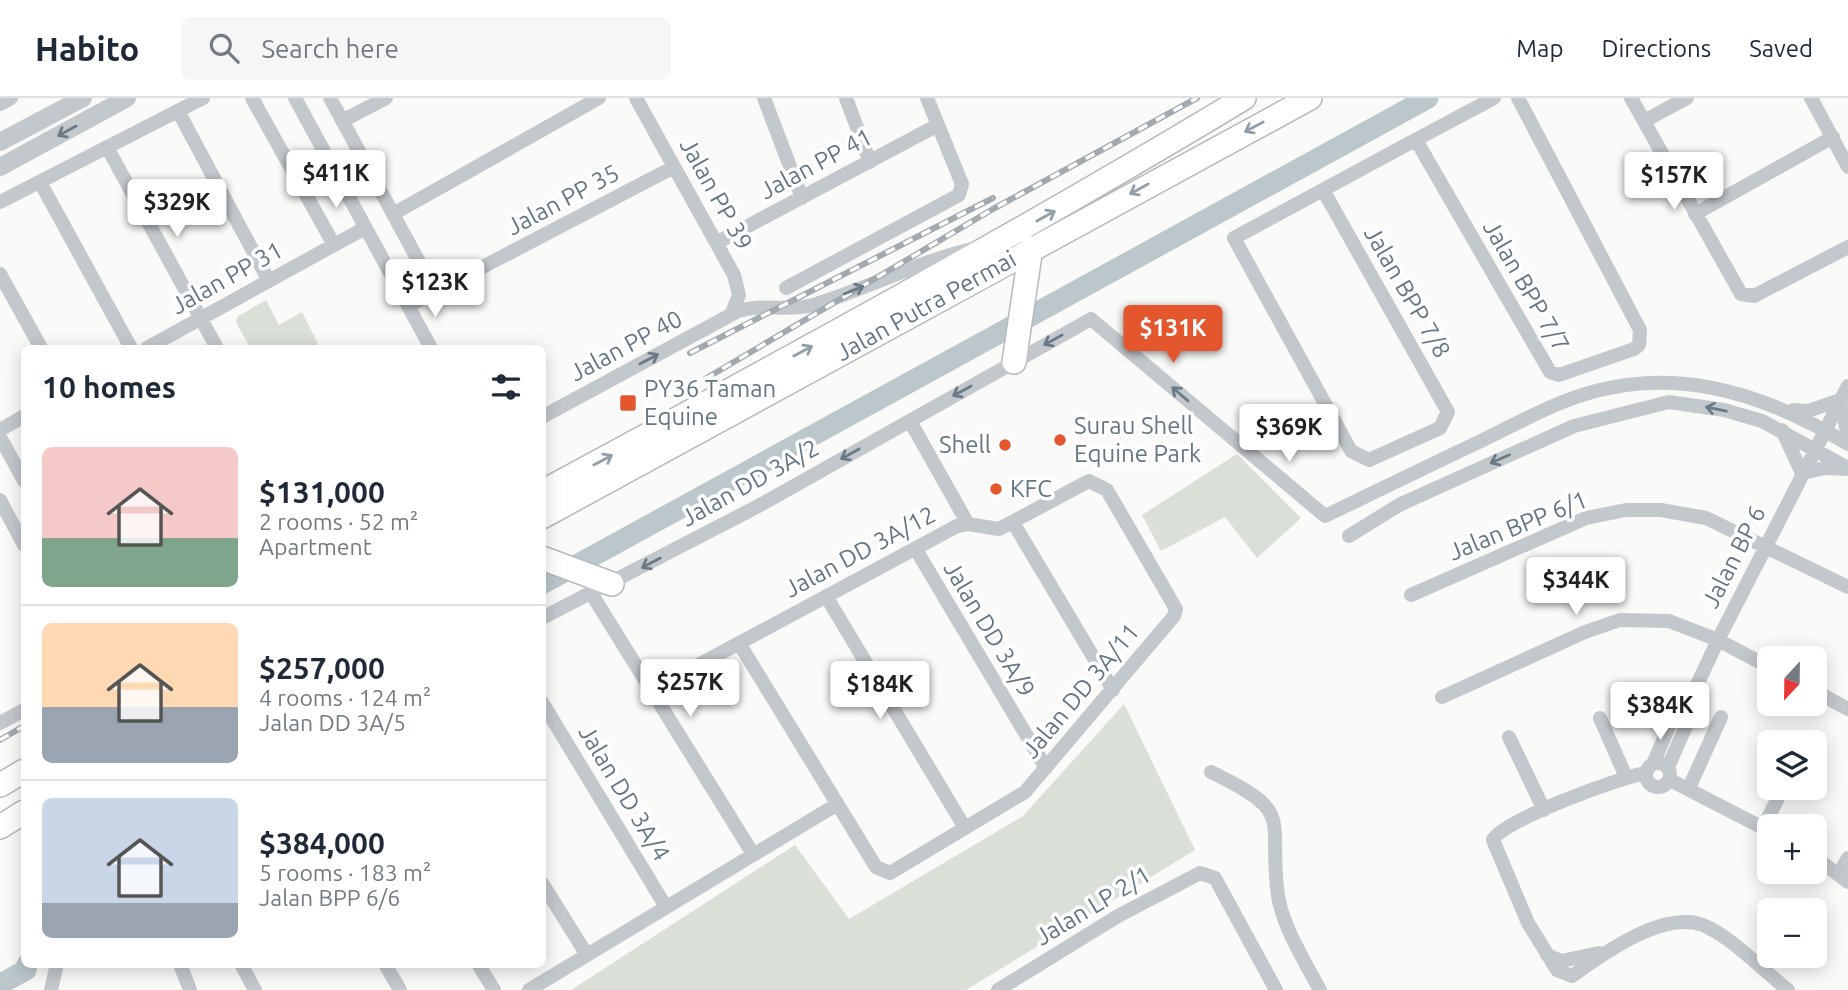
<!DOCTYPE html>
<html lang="en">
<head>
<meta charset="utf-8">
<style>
	body { margin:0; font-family:Ubuntu,sans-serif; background:#f6f6f7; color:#1f2937; height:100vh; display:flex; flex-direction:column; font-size:26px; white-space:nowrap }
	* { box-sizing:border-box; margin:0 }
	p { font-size:23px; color:#747a83 }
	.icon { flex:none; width:38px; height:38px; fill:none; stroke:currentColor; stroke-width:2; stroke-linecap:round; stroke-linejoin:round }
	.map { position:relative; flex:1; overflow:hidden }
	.drawer { position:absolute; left:21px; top:247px; width:525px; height:623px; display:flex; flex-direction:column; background:#fff; border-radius:10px; box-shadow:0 4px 18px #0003 }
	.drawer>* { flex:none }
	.needle { width:46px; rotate:202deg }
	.buttons { position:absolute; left:1757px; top:548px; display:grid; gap:14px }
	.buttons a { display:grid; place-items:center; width:70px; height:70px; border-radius:10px; background:#fff; box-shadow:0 4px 18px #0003; font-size:35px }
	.price { position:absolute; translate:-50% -60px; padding:0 16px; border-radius:7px; background:#fff; color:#222; font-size:23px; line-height:46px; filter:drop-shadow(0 2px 4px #0008) }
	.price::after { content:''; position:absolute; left:50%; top:42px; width:21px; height:16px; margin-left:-10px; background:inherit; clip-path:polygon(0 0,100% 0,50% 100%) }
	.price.on { background:#e4572e; color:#fff }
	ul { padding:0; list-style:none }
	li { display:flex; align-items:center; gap:21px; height:175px; padding:0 21px }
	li+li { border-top:2px solid #e0e1e3 }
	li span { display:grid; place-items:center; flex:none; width:196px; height:140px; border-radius:10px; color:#555 }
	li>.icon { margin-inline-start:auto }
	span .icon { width:84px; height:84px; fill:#fffc; stroke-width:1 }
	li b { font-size:30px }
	h2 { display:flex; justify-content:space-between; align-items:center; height:84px; padding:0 21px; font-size:30px }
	header { display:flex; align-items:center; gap:42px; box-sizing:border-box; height:98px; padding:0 35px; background:#fff; border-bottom:2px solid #e0e1e3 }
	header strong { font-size:33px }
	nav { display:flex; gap:38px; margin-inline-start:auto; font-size:24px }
	.search { width:490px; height:63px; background:#f6f6f7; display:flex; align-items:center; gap:18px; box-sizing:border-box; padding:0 24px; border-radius:10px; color:#747a83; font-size:26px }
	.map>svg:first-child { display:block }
	.green { fill:#dadfd7 }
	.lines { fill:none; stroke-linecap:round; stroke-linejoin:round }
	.river { stroke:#bbc7cb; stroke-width:21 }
	.primary-casing { stroke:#b5babe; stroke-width:26 }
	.minor { stroke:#c3c8cc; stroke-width:14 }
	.tertiary { stroke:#c3c8cc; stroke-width:18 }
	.primary { stroke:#fff; stroke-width:23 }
	.rail-casing { stroke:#a2aab0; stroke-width:6 }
	.rail { stroke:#fff; stroke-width:3.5; stroke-dasharray:10; stroke-linecap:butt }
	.oneway { stroke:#939fa8 }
	.oneway2 { stroke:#6a7a87 }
	.poi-dot { fill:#e4572e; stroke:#fff; stroke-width:2.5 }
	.labels { text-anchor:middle; stroke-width:7; stroke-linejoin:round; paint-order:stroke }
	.street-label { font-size:24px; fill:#657683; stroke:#fff }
	.poi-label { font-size:24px; fill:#657683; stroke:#fff; text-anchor:start }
</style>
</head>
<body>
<header>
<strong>Habito</strong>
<div class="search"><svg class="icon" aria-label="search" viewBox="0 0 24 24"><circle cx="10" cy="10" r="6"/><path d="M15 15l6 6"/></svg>Search here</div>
<nav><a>Map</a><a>Directions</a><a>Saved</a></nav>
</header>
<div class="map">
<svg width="1848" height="892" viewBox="0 0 1848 892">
	<rect width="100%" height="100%" fill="#fafaf8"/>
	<path class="green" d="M266 202 279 227 302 214 320 250H250L236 224 237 219Z
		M1237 356 1301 420 1257 460 1225 419 1161 453 1142 417Z
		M1124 606 1195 752 966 892H571L795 747 849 821 1023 718Z"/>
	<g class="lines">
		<path class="river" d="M542 486 1428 0
			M4 884 26 872 27 866"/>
		<defs>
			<path id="primary" d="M1014 264 1031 150
				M542 394C779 266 1014 139 1244 0
				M542 419 1310 0
				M542 460 612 486
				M0 687 24 673
				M0 729 24 714"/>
		</defs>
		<use href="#primary" class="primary-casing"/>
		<path class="minor" d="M252 0 334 147
			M295 0 431 250
			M330 0 436 195
			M636 0 734 177 739 197 731 217
			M764 0 802 100
			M846 0 870 64
			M1631 0 1741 196 1754 198 1848 149
			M1811 0 1848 69
			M0 6 11 0
			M178 13 269 183
			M342 23 386 0
			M1644 23 1687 0
			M1416 42 1550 274 1559 277 1634 251 1639 247 1640 232 1518 0
			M107 49 217 250
			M40 84 131 250
			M1323 92 1448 314 1440 330 1369 362 1351 353 1234 140C1321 93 1407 46 1494 0
			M0 104 203 0
			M393 116 599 0
			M1695 116 1833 39
			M716 145 936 28
			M0 176 41 250
			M786 190 959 97 962 86 927 0
			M408 208 674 69
			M147 250 365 130
			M1840 302 1848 338
			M1793 312 1808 313 1840 302
			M542 319 738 213C763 205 788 214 813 207 867 191 917 164 972 151
			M910 323 968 426
			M0 332 24 318
			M1782 332 1802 375
			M0 339 24 383
			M1802 375 1825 370 1848 371
			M0 402 24 447
			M1014 426 1113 592
			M1349 438 1399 407 1574 328 1669 304 1724 312 1762 323 1848 370
			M915 450 1046 670
			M591 495 753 756
			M1411 497 1586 420 1626 412H1661L1706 420 1848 489
			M826 498 965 730
			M542 520 764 405 1091 221 1325 418C1377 393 1430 367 1483 342 1510 329 1537 314 1565 303 1666 264 1759 292 1848 346
			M652 592 957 428 968 426 999 431 1089 383 1107 392 1176 511 1174 518 1025 694 890 775 876 769 739 545
			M1815 593 1848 611
			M1442 599 1585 534 1620 522 1669 523 1718 542 1769 569
			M542 604 666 809
			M1600 620 1626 679
			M0 625 24 612
			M1509 639 1544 712
			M1646 677a12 12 0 1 1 24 0a12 12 0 1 1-24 0Z
			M1653 666 1680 603 1696 589
			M1668 669 1694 610 1696 589 1718 542 1848 288
			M1211 674C1298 716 1267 719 1278 798 1283 829 1305 864 1320 892
			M1646 675C1621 679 1503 722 1493 742L1528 825 1557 872 1572 878C1603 856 1663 812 1703 827 1730 838 1764 873 1788 892
			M1670 682 1769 733
			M1689 690 1721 619
			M1763 730 1783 690
			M1815 759 1848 784
			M1839 776 1848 760
			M542 785 587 857
			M1547 857 1561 863 1599 855
			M180 866 190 892
			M241 866 255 892
			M385 866 400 892
			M478 866 494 892
			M51 892 57 866
			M529 892 836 707
			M998 892 1118 818 1200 775 1215 780 1276 892"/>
		<path class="tertiary" d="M0 44 83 0
			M0 69 127 0"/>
		<use href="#primary" class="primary"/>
		<defs>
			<path id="rail" d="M690 255 993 100
				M705 281 993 111 1197 0
				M0 642 24 628"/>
		</defs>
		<use href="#rail" class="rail-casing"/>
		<use href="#rail" class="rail"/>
	</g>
	<defs><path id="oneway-shaft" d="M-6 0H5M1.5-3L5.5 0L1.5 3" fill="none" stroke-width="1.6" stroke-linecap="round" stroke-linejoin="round" transform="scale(1.75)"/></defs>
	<g class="oneway">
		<use href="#oneway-shaft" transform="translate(1254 29) rotate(152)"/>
		<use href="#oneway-shaft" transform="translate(1139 91) rotate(151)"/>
		<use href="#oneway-shaft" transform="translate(1046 118) rotate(-29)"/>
		<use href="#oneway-shaft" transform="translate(803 253) rotate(-28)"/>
		<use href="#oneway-shaft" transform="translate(603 362) rotate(-28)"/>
	</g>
	<g class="oneway2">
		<use href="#oneway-shaft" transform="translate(67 33) rotate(151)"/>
		<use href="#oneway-shaft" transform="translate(854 192) rotate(-22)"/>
		<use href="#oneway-shaft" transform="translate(1053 242) rotate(151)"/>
		<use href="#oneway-shaft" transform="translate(649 261) rotate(-28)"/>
		<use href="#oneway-shaft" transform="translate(962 293) rotate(151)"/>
		<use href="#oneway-shaft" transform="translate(1180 296) rotate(-139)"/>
		<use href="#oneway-shaft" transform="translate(1716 311) rotate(-168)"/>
		<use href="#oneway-shaft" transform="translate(850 356) rotate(151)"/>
		<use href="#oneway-shaft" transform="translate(1500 361) rotate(156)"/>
		<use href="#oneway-shaft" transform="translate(651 465) rotate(152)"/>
	</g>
	<g class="poi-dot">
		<rect x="619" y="296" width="18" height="18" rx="3.5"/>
		<circle cx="1060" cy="342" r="7"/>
		<circle cx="1005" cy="347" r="7"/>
		<circle cx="996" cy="391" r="7"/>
	</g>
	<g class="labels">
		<g class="street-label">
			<text transform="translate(816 66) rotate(-28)" y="8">Jalan PP 41</text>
			<text transform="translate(716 96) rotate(61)" y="8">Jalan PP 39</text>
			<text transform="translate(563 102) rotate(-28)" y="8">Jalan PP 35</text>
			<text transform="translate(227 180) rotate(-29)" y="8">Jalan PP 31</text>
			<text transform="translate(1526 188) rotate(60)" y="8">Jalan BPP 7/7</text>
			<text transform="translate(1407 194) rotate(60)" y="8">Jalan BPP 7/8</text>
			<text transform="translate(926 208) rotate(-29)" y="8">Jalan Putra Permai</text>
			<text transform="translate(626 248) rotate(-28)" y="8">Jalan PP 40</text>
			<text transform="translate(750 385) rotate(-29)" y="8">Jalan DD 3A/2</text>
			<text transform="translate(1518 428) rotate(-22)" y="8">Jalan BPP 6/1</text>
			<text transform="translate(860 454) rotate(-28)" y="8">Jalan DD 3A/12</text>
			<text transform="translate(1734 459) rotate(-63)" y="8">Jalan BP 6</text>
			<text transform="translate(989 531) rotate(59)" y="8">Jalan DD 3A/9</text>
			<text transform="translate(1081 593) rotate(-50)" y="8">Jalan DD 3A/11</text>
			<text transform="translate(624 695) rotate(59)" y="8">Jalan DD 3A/4</text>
			<text transform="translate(1093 808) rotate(-31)" y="8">Jalan LP 2/1</text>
		</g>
		<g class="poi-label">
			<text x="644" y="299">PY36 Taman<tspan x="644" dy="28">Equine</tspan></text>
			<text x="1074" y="336">Surau Shell<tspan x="1074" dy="28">Equine Park</tspan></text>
			<text x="991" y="355" text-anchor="end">Shell</text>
			<text x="1010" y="399">KFC</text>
		</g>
	</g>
</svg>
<div class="buttons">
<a><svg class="needle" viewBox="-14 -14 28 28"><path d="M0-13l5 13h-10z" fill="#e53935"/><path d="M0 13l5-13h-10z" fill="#747a83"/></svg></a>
<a><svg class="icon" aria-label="layers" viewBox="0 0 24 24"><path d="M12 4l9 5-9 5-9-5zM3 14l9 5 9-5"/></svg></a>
<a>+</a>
<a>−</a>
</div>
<b class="price" style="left:336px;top:112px">$411K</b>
<b class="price" style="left:1674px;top:114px">$157K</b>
<b class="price" style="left:177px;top:141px">$329K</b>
<b class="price" style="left:435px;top:221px">$123K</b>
<b class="price on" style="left:1173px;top:267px">$131K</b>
<b class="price" style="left:1289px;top:366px">$369K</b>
<b class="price" style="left:1576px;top:519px">$344K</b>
<b class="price" style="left:690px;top:621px">$257K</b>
<b class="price" style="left:880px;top:623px">$184K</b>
<b class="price" style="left:1660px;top:644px">$384K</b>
<section class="drawer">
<h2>10 homes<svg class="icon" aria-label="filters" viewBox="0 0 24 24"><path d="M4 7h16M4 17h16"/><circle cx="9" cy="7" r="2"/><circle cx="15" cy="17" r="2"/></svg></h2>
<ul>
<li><span style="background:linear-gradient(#f6c9c9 65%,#7fa58c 0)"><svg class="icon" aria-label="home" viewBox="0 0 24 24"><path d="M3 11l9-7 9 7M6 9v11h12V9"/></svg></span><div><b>$131,000</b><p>2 rooms · 52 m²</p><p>Apartment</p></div></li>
<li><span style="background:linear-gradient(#ffd9b3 60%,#9aa5b1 0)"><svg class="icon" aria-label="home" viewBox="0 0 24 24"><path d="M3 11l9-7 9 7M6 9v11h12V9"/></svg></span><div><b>$257,000</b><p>4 rooms · 124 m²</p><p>Jalan DD 3A/5</p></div></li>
<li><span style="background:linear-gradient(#c9d6e8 75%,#9aa5b1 0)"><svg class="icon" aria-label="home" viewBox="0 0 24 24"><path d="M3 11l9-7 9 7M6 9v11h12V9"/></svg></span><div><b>$384,000</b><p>5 rooms · 183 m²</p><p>Jalan BPP 6/6</p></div></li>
</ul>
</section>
</div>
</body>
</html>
